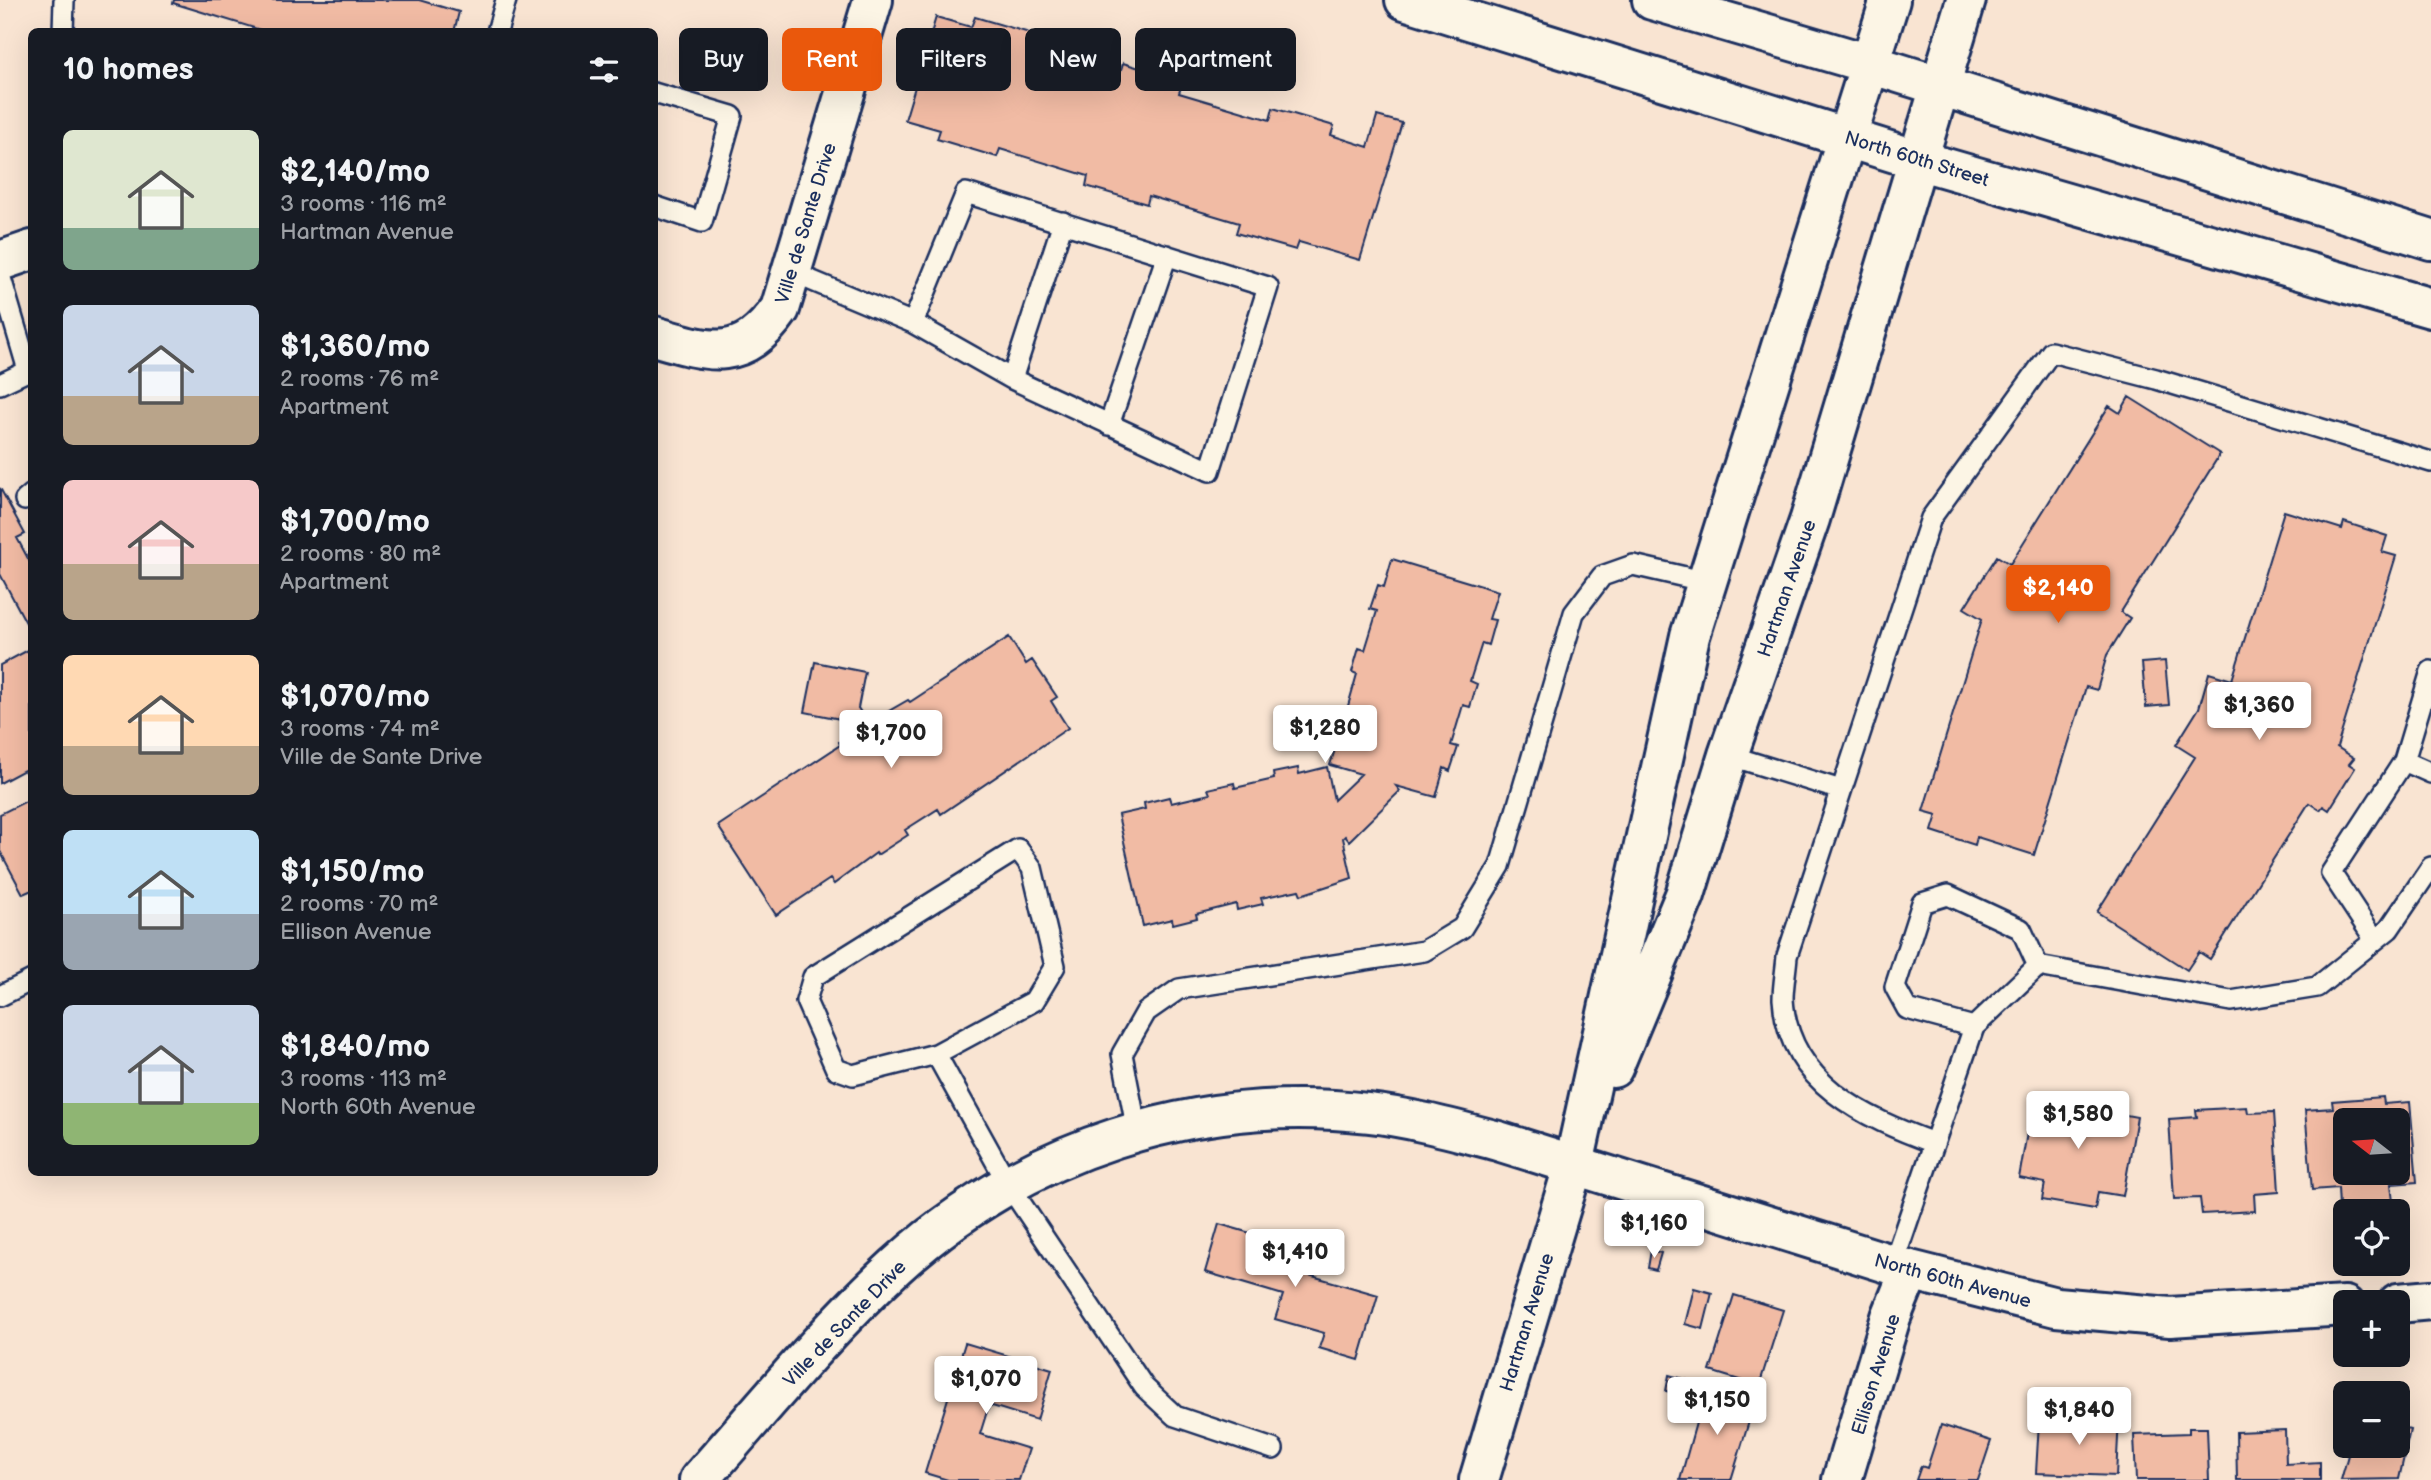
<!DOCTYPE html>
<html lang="en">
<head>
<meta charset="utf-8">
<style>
	body { margin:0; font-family:"Balsamiq Sans",sans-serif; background:#242831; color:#f1f3f6; height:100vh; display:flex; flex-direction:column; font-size:26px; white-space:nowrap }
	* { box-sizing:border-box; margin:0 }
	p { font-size:23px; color:#9ea1a6 }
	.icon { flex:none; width:38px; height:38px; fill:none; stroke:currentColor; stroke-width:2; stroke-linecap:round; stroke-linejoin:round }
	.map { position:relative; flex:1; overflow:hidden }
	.panel { position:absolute; left:28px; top:28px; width:630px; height:1148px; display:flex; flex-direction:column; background:#171b24; border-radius:10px; box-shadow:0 7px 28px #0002 }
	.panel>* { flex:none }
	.guide { position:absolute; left:679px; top:28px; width:665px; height:63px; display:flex; gap:14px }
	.needle { width:46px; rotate:287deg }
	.tools { position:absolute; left:2333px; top:1108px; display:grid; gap:14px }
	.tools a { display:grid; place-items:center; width:77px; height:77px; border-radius:10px; background:#171b24; box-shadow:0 7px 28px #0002; font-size:35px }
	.price { position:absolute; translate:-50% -60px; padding:0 16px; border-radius:7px; background:#fff; color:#222; font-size:23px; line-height:46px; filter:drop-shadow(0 2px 4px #0008) }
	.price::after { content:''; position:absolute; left:50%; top:42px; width:21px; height:16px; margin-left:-10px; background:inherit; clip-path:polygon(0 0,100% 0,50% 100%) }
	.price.current { background:#ea580c; color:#fff }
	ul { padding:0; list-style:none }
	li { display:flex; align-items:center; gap:21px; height:175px; padding:0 35px }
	li span { display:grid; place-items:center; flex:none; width:196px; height:140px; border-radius:10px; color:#555 }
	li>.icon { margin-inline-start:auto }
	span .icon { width:84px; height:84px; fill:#fffc; stroke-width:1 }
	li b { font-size:30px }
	h2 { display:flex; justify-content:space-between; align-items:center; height:84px; padding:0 35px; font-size:30px }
	.pill { padding:0 24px; border-radius:10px; background:#171b24; box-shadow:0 7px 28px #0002; font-size:24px; line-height:63px }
	.pill.current { background:#ea580c; color:#fff }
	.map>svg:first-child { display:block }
	.building { fill:#f1bba4; stroke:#1b2f5e; stroke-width:2; fill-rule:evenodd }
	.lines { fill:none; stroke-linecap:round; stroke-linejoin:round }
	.lane-casing { stroke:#1b2f5e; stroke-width:24 }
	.street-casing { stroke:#1b2f5e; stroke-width:44 }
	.secondary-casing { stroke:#1b2f5e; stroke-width:44 }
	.lane { stroke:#fcf5e5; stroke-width:19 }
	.street { stroke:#fcf5e5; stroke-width:38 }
	.secondary { stroke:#fcf5e5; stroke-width:38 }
	.labels { text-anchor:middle; stroke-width:7; stroke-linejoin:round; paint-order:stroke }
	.street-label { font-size:19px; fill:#1b2f5e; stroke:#fcf5e5 }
</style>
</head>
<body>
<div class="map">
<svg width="2431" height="1480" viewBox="0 0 2431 1480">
	<rect width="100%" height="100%" fill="#f9e4d2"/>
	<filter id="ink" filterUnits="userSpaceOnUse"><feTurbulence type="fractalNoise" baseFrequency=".0143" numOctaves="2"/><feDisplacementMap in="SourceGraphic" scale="14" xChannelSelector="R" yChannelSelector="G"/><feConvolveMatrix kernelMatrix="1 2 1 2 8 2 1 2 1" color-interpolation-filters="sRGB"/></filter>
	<g filter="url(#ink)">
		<path class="building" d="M174 0H419L459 12 454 32H267L173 3Z
			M936 17 971 27 975 17 1033 34 1030 46 1120 73 1123 63 1183 81 1179 93 1270 120 1273 108 1334 126 1331 135 1368 147 1377 116 1402 123 1360 260 1299 242 1296 250 1236 233 1239 223 1149 196 1147 204 1086 186 1088 176 1000 149 997 157 937 139 940 130 905 120Z
			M2129 397 2220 454 2121 612 2130 618 2107 655 2097 690 2086 687 2034 855 1977 837 1975 845 1932 831 1937 815 1923 811 1982 619 1964 608 1997 556 2010 564 2109 406 2120 413Z
			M0 488 25 534 17 538 32 566V634L0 574Z
			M2284 511 2342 529 2344 522 2387 536 2382 552 2396 556 2337 747 2354 758 2349 764 2355 768 2329 810 2323 806 2320 810 2309 803 2210 959 2199 952 2187 970 2097 912 2195 757 2176 745 2199 708 2209 673 2232 680Z
			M1392 559 1498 591 1489 619 1495 620 1488 645 1482 643 1470 681 1477 684 1470 707 1463 705 1451 745 1458 747 1450 771 1444 768 1436 797 1396 786 1400 791 1349 841 1345 836 1343 838 1352 878 1301 895 1299 890 1261 898 1263 904 1237 910 1236 904 1196 914 1197 918 1173 924 1172 919 1143 926 1118 815 1145 809 1144 803 1169 797 1171 803 1210 794 1208 789 1234 783 1235 788 1274 779 1273 773 1298 768 1299 774 1327 767 1334 800 1361 774 1330 765 1339 737 1332 735 1340 711 1346 713 1357 674 1352 672 1359 648 1365 650 1377 611 1370 609 1378 585 1384 587Z
			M1009 637 1026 664 1032 660 1057 697 1051 701 1068 728 941 814 938 809 905 830 908 835 877 855 876 853 834 884 830 879 776 915 718 826 840 745 839 742 850 735 840 719 805 712 815 662 865 672 858 708 868 723 908 700 910 702Z
			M32 648V784L24 770 0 783V665Z
			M2165 661 2169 705 2146 707 2142 663Z
			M32 798V890L23 894 0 851V814Z
			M2061 1097 2112 1105 2110 1112 2137 1117 2123 1196 2098 1192 2095 1209 2042 1200 2045 1183 2019 1178 2033 1099 2060 1103Z
			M2383 1097 2384 1104 2410 1102 2417 1182 2391 1184 2393 1201 2339 1206 2338 1188 2312 1190 2305 1110 2333 1108 2332 1101ZM2345 1120H2398V1172H2345Z
			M2247 1107 2248 1113 2274 1112 2279 1192 2254 1194 2255 1211 2202 1214 2200 1198 2174 1199 2169 1119 2197 1117 2196 1110Z
			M1219 1224 1302 1248 1295 1271 1378 1295 1359 1360 1319 1348 1324 1333 1275 1319 1283 1295 1205 1272Z
			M1651 1250 1661 1253 1656 1270 1648 1268Z
			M1694 1288 1712 1293 1703 1329 1685 1324Z
			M1734 1295 1783 1310 1759 1386 1710 1371Z
			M965 1343 1052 1369 1037 1420 989 1405 980 1434 1029 1449 1019 1480H948L925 1473Z
			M1669 1375 1691 1381 1688 1396 1666 1391Z
			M1706 1387 1755 1402 1731 1480H1680Z
			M2074 1417 2119 1418 2116 1476 2036 1473 2039 1421 2074 1422Z
			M1941 1425 1991 1441 1978 1480H1916L1921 1466 1927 1468Z
			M2398 1427 2410 1430 2399 1479 2341 1480 2348 1455 2344 1454 2346 1446H2398Z
			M2189 1428H2207L2209 1480H2136L2134 1435 2189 1433Z
			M2285 1430 2286 1464 2320 1462V1480H2237L2236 1432Z"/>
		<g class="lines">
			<defs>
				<path id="lane" d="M63 32 64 0
					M497 32 506 0
					M654 93 732 116 702 222 654 206
					M791 272 913 323 1012 379 1210 471 1268 287 966 193 913 323
					M0 275 28 370
					M1012 379 1063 222
					M0 384 32 369
					M1109 425 1167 255
					M25 500 32 494
					M1728 755 1841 790
					M2404 761 2431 671
					M2375 940 2331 873 2404 761 2431 773
					M0 996 32 980
					M1974 1027 1907 1009 1895 987 1922 903 1948 895 2021 929 2038 966
					M936 1054 853 1075 836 1069 806 1001 813 977 1018 849 1032 868 1055 966 1034 1001 936 1054 1008 1184 1144 1387 1175 1416 1273 1449
					M1137 1131 1122 1054 1146 1012 1179 989 1424 951 1462 928 1500 866 1574 613 1602 576 1633 565 1707 582
					M1934 1143C1865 1118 1788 1083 1783 999 1783 986 1786 970 1787 956L1931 518 2051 352 2156 379 2431 462
					M1893 1264 1974 1027 2038 966 2231 1001 2317 987 2389 929 2431 867"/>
				<path id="street" d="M0 261 32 250
					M654 336C711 353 742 363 780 309L873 0
					M2398 1303 2431 1300
					M699 1480C763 1408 825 1331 896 1266 1024 1149 1196 1093 1369 1113 1413 1118 1455 1130 1498 1141L1910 1270 2056 1307 2170 1317 2345 1306
					M1842 1480 1891 1317 1910 1270"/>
				<path id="secondary" d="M1405 0 1918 160 2431 308
					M1652 0 1870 64 2431 240
					M1613 1068 1685 895 1728 755 1810 519 1966 0
					M1479 1480 1574 1164 1690 636 1890 0"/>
			</defs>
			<use href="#lane" class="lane-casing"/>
			<use href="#street" class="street-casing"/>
			<use href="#secondary" class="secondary-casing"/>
			<use href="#lane" class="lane"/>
			<use href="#street" class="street"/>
			<use href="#secondary" class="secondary"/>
		</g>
	</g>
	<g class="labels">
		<g class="street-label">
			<text transform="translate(1917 158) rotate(17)" y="7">North 60th Street</text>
			<text transform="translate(805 223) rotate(-73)" y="7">Ville de Sante Drive</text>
			<text transform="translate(1786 588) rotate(-71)" y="7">Hartman Avenue</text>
			<text transform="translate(1953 1280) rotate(15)" y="7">North 60th Avenue</text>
			<text transform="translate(1526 1322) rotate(-73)" y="7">Hartman Avenue</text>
			<text transform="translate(844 1323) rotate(-46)" y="7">Ville de Sante Drive</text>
			<text transform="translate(1875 1374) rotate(-73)" y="7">Ellison Avenue</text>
		</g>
	</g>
</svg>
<div class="tools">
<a><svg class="needle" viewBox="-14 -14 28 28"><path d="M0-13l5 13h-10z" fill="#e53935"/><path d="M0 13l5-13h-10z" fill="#9ea1a6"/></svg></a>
<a><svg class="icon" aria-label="locate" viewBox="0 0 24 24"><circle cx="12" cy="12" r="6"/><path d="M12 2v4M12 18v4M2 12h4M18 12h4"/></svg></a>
<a>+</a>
<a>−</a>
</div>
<b class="price current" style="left:2058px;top:625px">$2,140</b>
<b class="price" style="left:2259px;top:742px">$1,360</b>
<b class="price" style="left:1325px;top:765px">$1,280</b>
<b class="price" style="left:891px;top:770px">$1,700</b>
<b class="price" style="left:2078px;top:1151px">$1,580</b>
<b class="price" style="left:1654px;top:1260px">$1,160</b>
<b class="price" style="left:1295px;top:1289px">$1,410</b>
<b class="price" style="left:986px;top:1416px">$1,070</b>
<b class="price" style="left:1717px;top:1437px">$1,150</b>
<b class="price" style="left:2079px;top:1447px">$1,840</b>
<div class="guide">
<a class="pill">Buy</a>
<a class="pill current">Rent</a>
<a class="pill">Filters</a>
<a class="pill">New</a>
<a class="pill">Apartment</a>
</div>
<section class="panel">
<h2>10 homes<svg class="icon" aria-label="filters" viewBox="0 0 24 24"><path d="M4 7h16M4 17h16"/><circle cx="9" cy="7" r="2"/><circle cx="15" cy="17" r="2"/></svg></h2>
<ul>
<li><span style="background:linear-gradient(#dfe7d0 70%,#7fa58c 0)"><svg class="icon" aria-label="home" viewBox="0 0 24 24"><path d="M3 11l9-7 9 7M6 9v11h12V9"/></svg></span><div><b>$2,140/mo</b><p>3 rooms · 116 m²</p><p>Hartman Avenue</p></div></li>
<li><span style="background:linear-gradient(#c9d6e8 65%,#b9a48a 0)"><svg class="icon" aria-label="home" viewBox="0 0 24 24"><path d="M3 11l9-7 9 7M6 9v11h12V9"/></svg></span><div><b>$1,360/mo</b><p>2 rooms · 76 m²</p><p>Apartment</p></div></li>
<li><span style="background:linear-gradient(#f6c9c9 60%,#b9a48a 0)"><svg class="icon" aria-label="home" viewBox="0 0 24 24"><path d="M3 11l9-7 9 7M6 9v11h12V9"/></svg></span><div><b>$1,700/mo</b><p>2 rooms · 80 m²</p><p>Apartment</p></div></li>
<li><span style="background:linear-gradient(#ffd9b3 65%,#b9a48a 0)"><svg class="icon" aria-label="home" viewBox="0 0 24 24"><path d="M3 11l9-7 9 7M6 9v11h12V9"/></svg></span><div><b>$1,070/mo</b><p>3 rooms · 74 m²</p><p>Ville de Sante Drive</p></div></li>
<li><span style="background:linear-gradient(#bfe0f5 60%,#9aa5b1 0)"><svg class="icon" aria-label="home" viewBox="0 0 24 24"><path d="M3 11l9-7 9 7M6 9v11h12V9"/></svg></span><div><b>$1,150/mo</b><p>2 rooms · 70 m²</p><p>Ellison Avenue</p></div></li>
<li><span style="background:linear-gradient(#c9d6e8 70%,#8fb573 0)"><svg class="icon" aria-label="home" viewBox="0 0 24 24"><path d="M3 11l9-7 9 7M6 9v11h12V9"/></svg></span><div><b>$1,840/mo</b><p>3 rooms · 113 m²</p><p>North 60th Avenue</p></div></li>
</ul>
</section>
</div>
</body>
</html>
